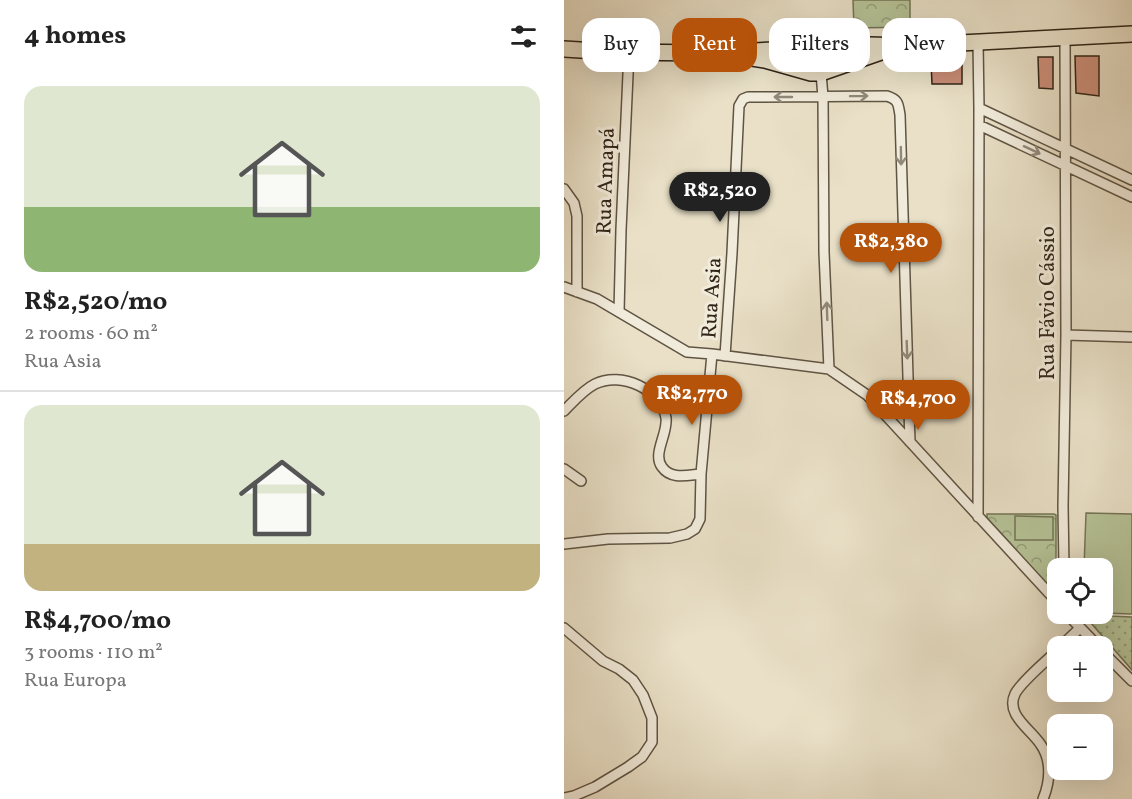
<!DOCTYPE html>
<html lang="en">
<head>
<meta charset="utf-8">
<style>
	body { margin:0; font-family:Vollkorn,serif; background:#f6f6f6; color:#222; height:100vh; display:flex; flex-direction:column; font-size:22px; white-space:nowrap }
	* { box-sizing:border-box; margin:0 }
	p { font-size:20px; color:#767676 }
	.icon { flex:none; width:33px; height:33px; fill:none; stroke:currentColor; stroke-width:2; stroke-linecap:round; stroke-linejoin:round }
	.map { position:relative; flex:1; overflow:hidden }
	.drawer { display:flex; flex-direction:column; background:#fff; width:564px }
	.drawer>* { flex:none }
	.top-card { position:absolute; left:18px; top:18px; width:459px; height:54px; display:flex; gap:12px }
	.tools { position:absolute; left:483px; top:558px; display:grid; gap:12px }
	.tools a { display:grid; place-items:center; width:66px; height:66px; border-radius:12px; background:#fff; box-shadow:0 6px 24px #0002; font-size:30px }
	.price { position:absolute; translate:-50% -51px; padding:0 14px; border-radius:21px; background:#b45309; color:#fff; font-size:20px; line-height:39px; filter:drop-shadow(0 2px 3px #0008) }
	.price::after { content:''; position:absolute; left:50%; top:36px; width:18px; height:14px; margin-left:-9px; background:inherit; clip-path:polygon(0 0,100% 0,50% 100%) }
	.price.on { background:#222; color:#fff }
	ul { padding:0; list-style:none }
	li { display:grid; align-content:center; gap:12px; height:318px; padding:0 24px }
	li+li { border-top:2px solid #e0e0e0 }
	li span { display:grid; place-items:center; height:186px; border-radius:18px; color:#555 }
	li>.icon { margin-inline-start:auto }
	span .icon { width:108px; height:108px; fill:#fffc; stroke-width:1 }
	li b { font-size:26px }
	h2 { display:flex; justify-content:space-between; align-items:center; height:72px; padding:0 24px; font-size:26px }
	.tag { padding:0 21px; border-radius:18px; background:#fff; box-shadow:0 6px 24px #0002; font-size:21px; line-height:54px }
	.tag.on { background:#b45309; color:#fff }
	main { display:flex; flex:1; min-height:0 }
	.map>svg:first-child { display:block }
	.grass { fill:url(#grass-dots); stroke:#737456; stroke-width:1.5 }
	.forest { fill:url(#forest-crowns); stroke:#737456; stroke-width:1.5 }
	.pitch { fill:#b5c296; stroke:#737456; stroke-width:1.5 }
	.building { fill:#cc8e79; stroke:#312517; stroke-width:1.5 }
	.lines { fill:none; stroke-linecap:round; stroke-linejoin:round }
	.minor-casing { stroke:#5f5443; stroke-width:12 }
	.primary-casing { stroke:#312517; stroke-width:18 }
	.minor { stroke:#f1ebdb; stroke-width:9 }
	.primary { stroke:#e9e0c7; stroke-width:15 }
	.oneway { stroke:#918879 }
	.labels { text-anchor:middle; stroke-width:6; stroke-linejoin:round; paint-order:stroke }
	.street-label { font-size:21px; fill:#312517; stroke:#f1ebdb }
</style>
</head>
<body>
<main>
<section class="drawer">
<h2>4 homes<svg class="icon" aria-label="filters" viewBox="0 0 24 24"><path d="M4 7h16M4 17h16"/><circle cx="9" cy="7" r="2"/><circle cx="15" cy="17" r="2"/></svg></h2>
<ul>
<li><span style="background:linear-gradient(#dfe7d0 65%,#8fb573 0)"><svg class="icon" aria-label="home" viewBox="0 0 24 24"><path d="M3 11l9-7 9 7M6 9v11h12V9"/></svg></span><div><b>R$2,520/mo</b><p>2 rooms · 60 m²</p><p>Rua Asia</p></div></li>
<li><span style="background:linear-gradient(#dfe7d0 75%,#c2b280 0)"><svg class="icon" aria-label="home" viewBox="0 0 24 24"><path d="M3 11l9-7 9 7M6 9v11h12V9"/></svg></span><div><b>R$4,700/mo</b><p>3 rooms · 110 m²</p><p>Rua Europa</p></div></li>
</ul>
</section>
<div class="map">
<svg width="568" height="799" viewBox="0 0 568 799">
	<defs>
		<pattern id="grass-dots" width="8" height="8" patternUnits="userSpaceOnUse" patternTransform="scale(1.5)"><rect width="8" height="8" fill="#b5c296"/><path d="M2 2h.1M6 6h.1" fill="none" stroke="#949d79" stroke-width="1.8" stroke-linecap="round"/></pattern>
		<pattern id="forest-crowns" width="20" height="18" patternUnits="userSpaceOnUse" patternTransform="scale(1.5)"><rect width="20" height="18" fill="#b5c296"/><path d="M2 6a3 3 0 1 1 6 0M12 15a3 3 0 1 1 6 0" fill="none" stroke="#949d79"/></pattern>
	</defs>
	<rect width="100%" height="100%" fill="#e9e0c7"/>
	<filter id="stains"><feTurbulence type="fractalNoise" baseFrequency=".00333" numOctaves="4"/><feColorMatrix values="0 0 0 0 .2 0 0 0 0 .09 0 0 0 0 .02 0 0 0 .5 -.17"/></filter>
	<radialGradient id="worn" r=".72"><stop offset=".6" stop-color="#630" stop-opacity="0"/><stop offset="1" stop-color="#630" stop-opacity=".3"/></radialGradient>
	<path class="grass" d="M520 615 568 617V670Z"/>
	<path class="forest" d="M289 0H346V27L290 28Z
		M423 514H490L492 515V588L485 587 423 518Z"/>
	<path class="pitch" d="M522 513 568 514V614L539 613 538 568H520Z
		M451 516 489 517V540H451Z"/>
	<path class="building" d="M511 56H535V96L512 93Z
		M474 57H489V89L475 88Z
		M398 60V84H368L367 62Z"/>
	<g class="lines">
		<defs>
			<path id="minor" d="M414 42 415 108 414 517
				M257 73 259 97 260 252 265 369
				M415 108 568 180
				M415 125 568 197
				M0 189 10 203 13 216V292
				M0 287 33 299 123 352 148 354 265 369 303 395 494 603
				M55 312 57 230 65 52
				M502 335 568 337
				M161 356 168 253 175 106 179 99 184 97 323 96C335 100 334 104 336 115L346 442
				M0 411C9 402 19 390 31 384 57 371 97 389 102 418 104 434 88 454 98 467 107 480 124 475 137 474
				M0 469 17 481
				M0 544 44 539 106 538 123 534 131 529 136 519 137 474 148 354
				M500 568 499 506 502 335 501 37
				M503 614 534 646
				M0 628 39 661 55 669 69 680 79 695 88 718V742L78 757 64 767 31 787 10 796 0 798
				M497 646 516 628
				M538 651 568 681
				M479 799C486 782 488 761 477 745 467 729 441 715 451 694 456 683 483 660 494 650"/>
			<path id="primary" d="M0 49 48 52 149 53 306 45 338 46 568 34
				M182 57 201 60 247 73H257L323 50"/>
		</defs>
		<use href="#minor" class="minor-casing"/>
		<use href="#primary" class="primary-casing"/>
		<use href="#minor" class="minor"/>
		<use href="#primary" class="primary"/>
	</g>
	<defs><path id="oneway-shaft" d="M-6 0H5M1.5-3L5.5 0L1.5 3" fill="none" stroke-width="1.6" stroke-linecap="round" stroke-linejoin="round" transform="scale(1.5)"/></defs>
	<g class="oneway">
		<use href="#oneway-shaft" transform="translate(295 96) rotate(-1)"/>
		<use href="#oneway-shaft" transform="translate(219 97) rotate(-180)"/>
		<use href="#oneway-shaft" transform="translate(468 150) rotate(25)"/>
		<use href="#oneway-shaft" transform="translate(337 156) rotate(89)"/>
		<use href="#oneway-shaft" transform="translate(263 311) rotate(-92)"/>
		<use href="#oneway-shaft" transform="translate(343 350) rotate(88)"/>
	</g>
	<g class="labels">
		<g class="street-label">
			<text transform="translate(41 181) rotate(-88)" y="7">Rua Amapá</text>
			<text transform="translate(147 298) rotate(-86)" y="7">Rua Asia</text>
			<text transform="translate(483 303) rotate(-90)" y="7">Rua Fávio Cássio</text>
		</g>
	</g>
	<rect width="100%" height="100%" filter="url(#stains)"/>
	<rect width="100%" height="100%" fill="url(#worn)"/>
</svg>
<div class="tools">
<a><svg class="icon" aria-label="locate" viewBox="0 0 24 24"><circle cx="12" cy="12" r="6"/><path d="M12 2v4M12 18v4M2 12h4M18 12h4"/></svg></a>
<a>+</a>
<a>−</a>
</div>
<b class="price on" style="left:156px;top:223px">R$2,520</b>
<b class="price" style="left:327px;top:274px">R$2,380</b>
<b class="price" style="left:128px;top:426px">R$2,770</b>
<b class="price" style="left:354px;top:431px">R$4,700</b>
<div class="top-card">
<a class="tag">Buy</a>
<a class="tag on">Rent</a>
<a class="tag">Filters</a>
<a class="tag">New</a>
</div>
</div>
</main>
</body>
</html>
